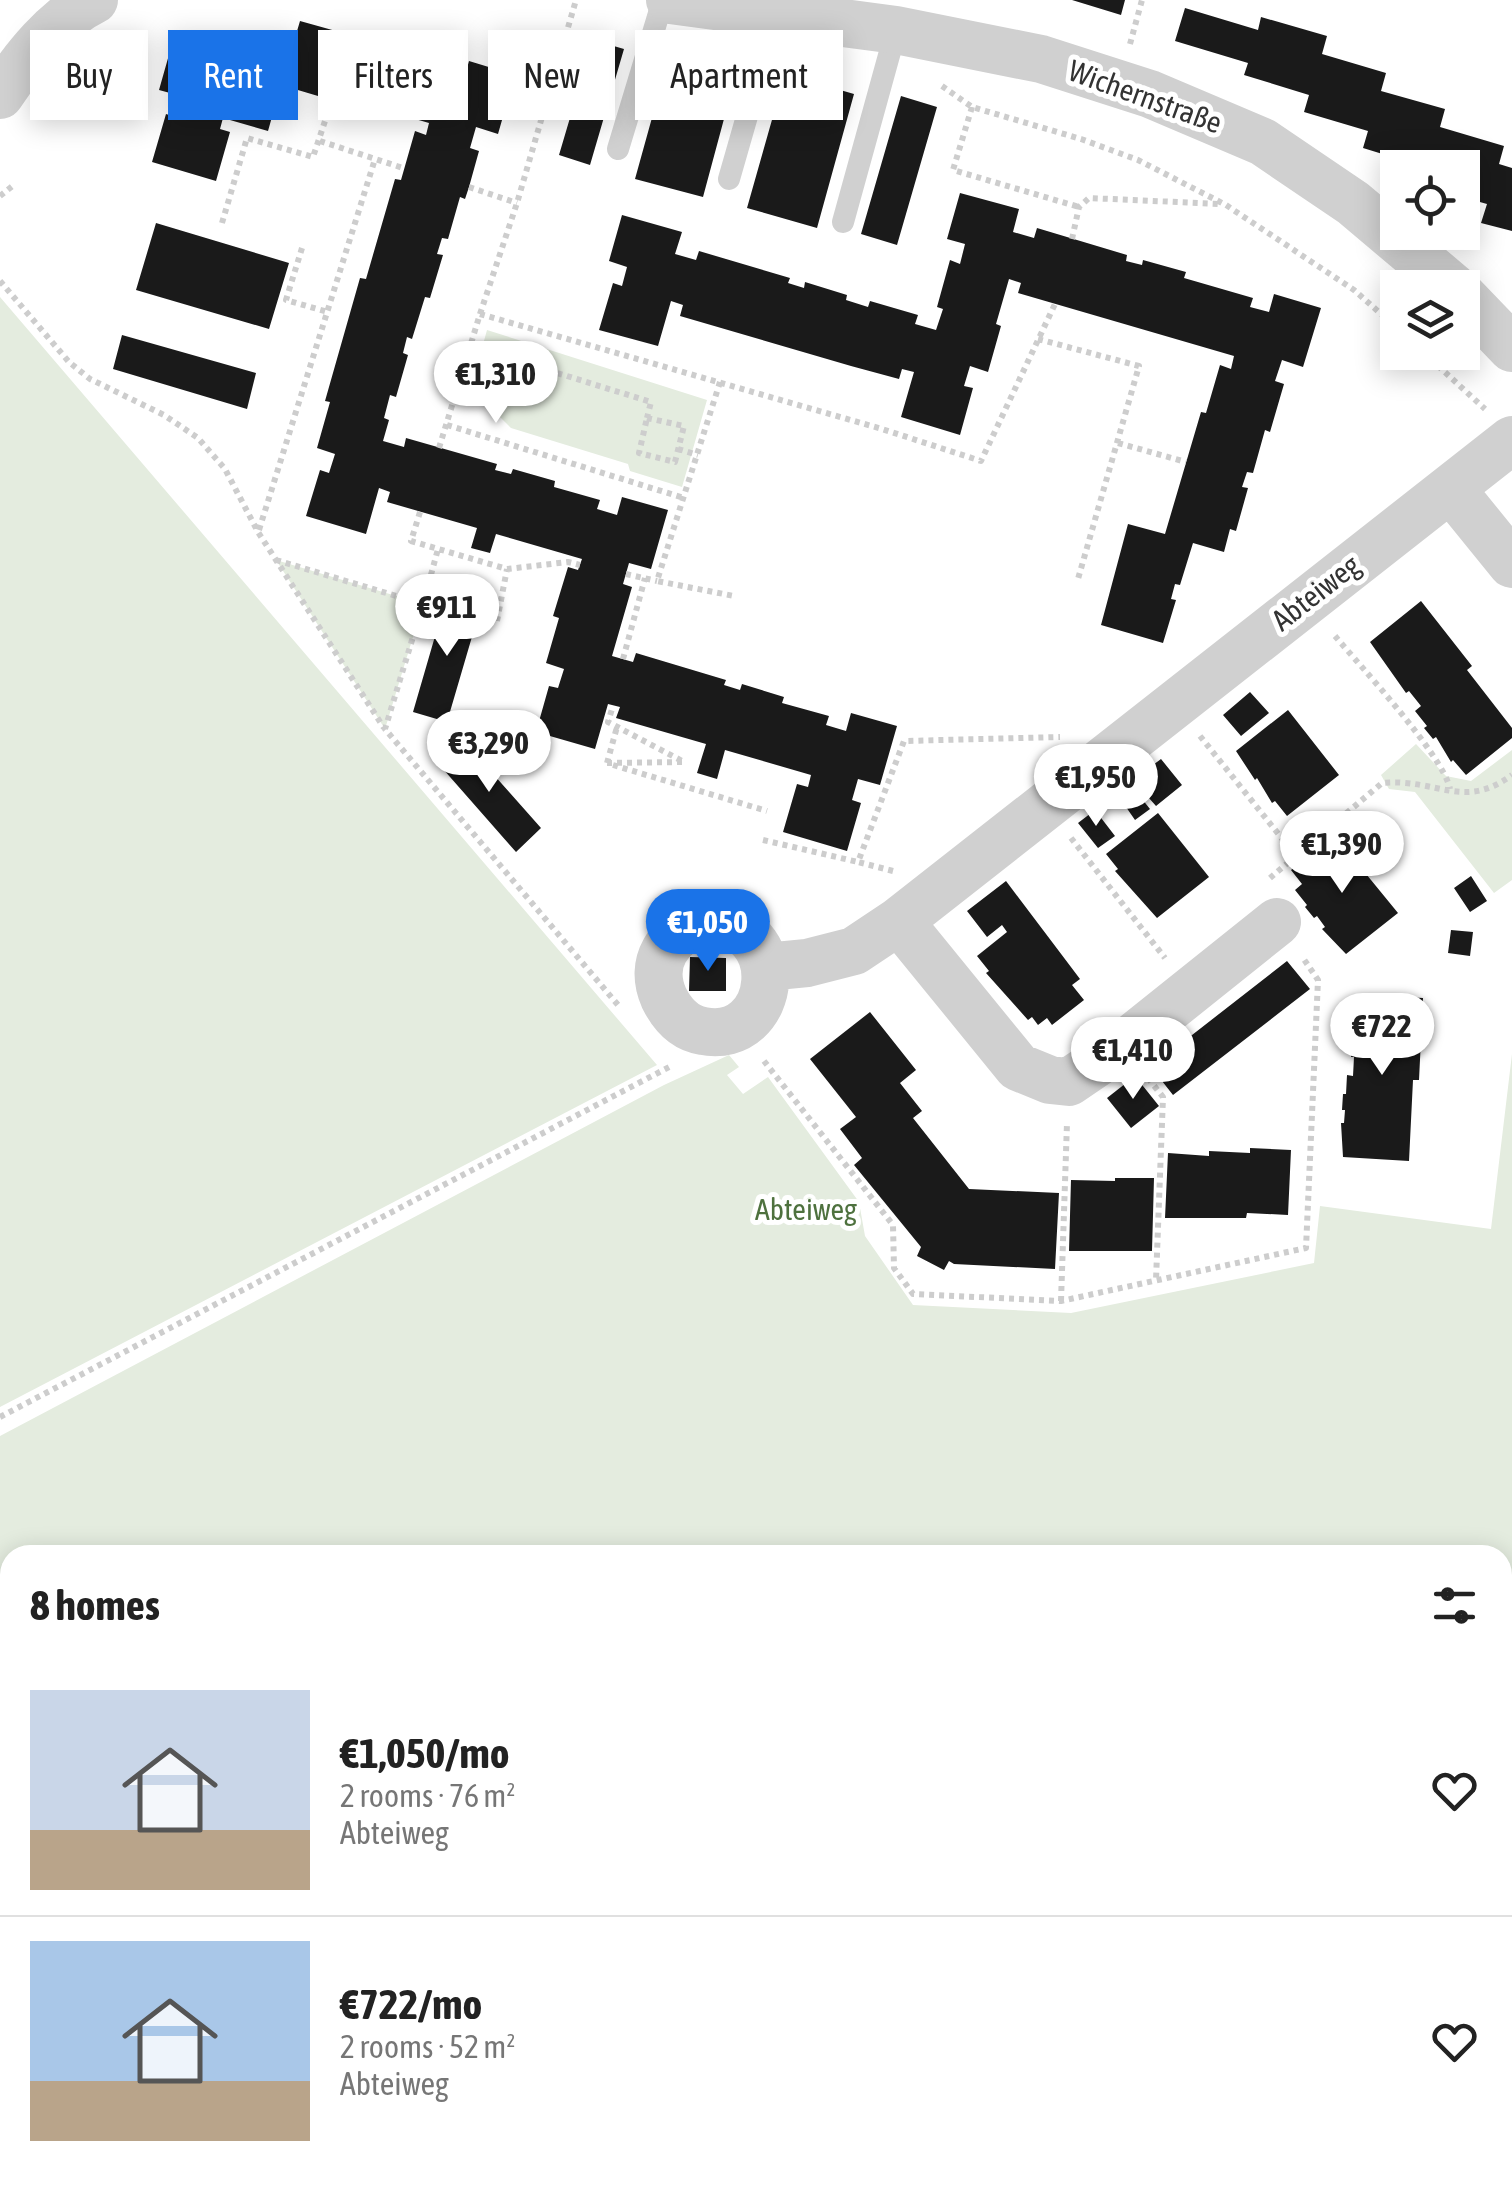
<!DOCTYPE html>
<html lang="en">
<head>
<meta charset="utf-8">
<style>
	body { margin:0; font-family:"Asap Condensed",sans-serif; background:#f2f2f2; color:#222; height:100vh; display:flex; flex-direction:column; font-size:38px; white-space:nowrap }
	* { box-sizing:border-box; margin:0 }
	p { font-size:32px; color:#767676 }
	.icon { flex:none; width:55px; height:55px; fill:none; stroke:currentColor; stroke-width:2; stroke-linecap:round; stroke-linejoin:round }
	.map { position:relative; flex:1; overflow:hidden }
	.sheet { position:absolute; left:0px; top:1545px; width:1512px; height:640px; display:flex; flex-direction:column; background:#fff; border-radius:30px 30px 0 0; box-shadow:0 5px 25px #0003 }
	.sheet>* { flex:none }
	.banner { position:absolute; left:30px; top:30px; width:1000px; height:90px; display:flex; gap:20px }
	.controls { position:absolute; left:1380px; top:150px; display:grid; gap:20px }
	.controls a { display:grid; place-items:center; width:100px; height:100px; border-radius:0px; background:#fff; box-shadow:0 5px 25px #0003; font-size:50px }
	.price { position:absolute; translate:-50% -85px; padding:0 22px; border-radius:35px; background:#fff; color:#222; font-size:32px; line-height:65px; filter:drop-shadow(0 2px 5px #0008) }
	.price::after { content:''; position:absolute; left:50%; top:60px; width:30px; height:22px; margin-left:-15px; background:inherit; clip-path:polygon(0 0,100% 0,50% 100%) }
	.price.active { background:#1a73e8; color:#fff }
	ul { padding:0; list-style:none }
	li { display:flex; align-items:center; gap:30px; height:250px; padding:0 30px }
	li+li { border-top:2px solid #e0e0e0 }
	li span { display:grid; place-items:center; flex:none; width:280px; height:200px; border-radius:0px; color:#555 }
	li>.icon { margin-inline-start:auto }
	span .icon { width:120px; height:120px; fill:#fffc; stroke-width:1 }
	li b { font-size:42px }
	h2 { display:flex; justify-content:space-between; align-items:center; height:120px; padding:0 30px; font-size:42px }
	.chip { padding:0 35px; border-radius:0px; background:#fff; box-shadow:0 5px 25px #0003; font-size:35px; line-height:90px }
	.chip.active { background:#1a73e8; color:#fff }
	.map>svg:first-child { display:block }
	.green { fill:#e4ecdf; fill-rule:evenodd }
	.building { fill:#1a1a1a }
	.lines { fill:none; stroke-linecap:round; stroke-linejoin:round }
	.path { stroke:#cdcdcd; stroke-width:6; stroke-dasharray:5 5; stroke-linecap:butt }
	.service { stroke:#d0d0d0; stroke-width:22 }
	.minor { stroke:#d0d0d0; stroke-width:48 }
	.labels { text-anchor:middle; stroke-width:10; stroke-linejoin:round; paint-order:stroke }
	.street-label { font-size:30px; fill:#333; stroke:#fff }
	.park-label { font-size:30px; fill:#4e713e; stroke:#fff }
</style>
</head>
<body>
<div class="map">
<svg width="1512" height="2185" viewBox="0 0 1512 2185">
	<rect width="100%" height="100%" fill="#fff"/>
	<path class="green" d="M0 297 657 1065 0 1407Z
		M487 330 707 400 682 487 630 471 628 464 511 428 471 388Z
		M276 560 423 604 385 729Z
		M1416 744 1446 776 1471 781 1512 750V880L1494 893 1415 792 1389 789 1381 775Z
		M1512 1054V2185H0V1436L664 1085 729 1055 739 1067 727 1075 743 1094 768 1077 859 1202 865 1236 913 1305 1071 1313 1314 1263 1320 1206 1491 1229ZM10 1555H1502V2175H10Z"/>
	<path class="building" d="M1072 0H1125L1121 15Z
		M1185 8 1258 30 1261 17 1327 36 1322 54 1386 73 1381 91 1445 109 1440 127 1504 146 1499 164 1512 168V231L1481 223 1487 204 1462 197V168H1428L1363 148 1368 131 1304 112 1309 95 1244 75 1248 63 1175 41Z
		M300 21 343 33 341 39 357 44 358 38 447 64 445 74 464 79 469 61 515 75 498 134 476 127 470 148 479 151 469 187 465 199 460 197 448 239 442 238 437 254 443 255 430 298 425 297 412 339 407 337 403 353 408 355 396 397 390 395 384 418 389 420 383 441 404 447 406 438 497 464 495 470 511 474 513 469 555 481 554 487 600 500 597 509 617 515 622 497 668 510 651 569 629 563 623 584 632 587 612 656 633 662 636 653 726 680 724 685 740 690 742 684 784 697 782 703 829 716 826 725 846 731 851 713 897 726 880 785 858 779 852 800 861 803 847 851 783 832 797 784 808 787 811 775 725 750 717 779 697 773 706 744 616 718 620 707 608 704 595 749 536 732 549 686 558 688 564 669 546 663 559 618 553 616 568 567 578 570 582 559 496 534 490 553 471 548 477 528 387 502 390 492 379 488 366 534 306 516 320 470 329 473 335 454 317 448 330 402 325 401 360 278 366 279 395 179 401 180 415 131 426 135 429 123 384 110 382 115 281 85 268 131 223 118 220 129 230 132 216 181 152 162 166 114 175 117 181 96 159 90 176 30 222 44 217 62 237 68 239 59 285 72Z
		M593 40 624 49 590 165 559 155Z
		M668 60 735 78 703 197 635 179Z
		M785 74 854 94 817 228 747 208Z
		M901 96 937 107 897 245 861 234Z
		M960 193 1019 209 1013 232 1034 238 1037 228 1127 255 1126 261 1142 265 1143 260 1186 272 1184 278 1253 298 1250 307 1269 312 1274 294 1321 308 1303 367 1282 360 1275 381 1284 384 1270 432 1265 430 1253 473 1247 472 1242 487 1248 488 1236 531 1230 529 1224 552 1193 543 1180 585 1175 584 1171 599 1176 600 1163 643 1101 625 1128 524 1165 534 1201 412 1206 413 1220 365 1231 369 1234 356 1018 293 1021 283 1009 279 996 324 1001 326 988 372 970 366 964 386 973 388 960 435 901 417 914 372 902 369 899 379 851 366 680 316 683 305 671 301 658 346 599 330 613 283 622 286 627 267 609 261 622 215 682 232 675 254 696 260 699 251 790 278 788 283 804 288 805 282 847 295 846 300 868 307 870 301 918 315 915 324 936 330 943 309 937 307 950 260 960 264 965 244 947 239Z
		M156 223 289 263 269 329 136 290Z
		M122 335 256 373 247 409 113 369Z
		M447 595 481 606 447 722 413 712Z
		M1421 601 1472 666 1467 670 1512 728V738L1466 775 1453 760 1451 762 1436 737 1433 739 1424 728 1427 726 1415 711 1421 706 1409 691 1406 693 1370 642Z
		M1250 692 1269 713 1241 736 1223 715Z
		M1288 710 1339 775 1287 816 1275 801 1272 803 1257 778 1255 780 1236 751Z
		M462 739 541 828 516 852 436 761Z
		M1161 759 1182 785 1156 806 1133 780Z
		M1130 784 1150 809 1135 820 1117 794Z
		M1095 810 1115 836 1098 848 1078 823Z
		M1158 813 1209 877 1157 918 1115 871 1118 869 1106 854Z
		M1335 836 1398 913 1346 954 1322 929 1325 927 1317 916 1314 918 1305 907 1307 905 1295 890 1302 884 1291 870Z
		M1471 876 1487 901 1470 912 1454 888Z
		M1006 881 1080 979 1072 985 1084 1000 1052 1025 1047 1018 1038 1025 1032 1017 1028 1020 986 973 989 971 977 956 1007 932 1002 925 987 937 967 911Z
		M1451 930 1473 932 1470 956 1448 953Z
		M690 957 726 958V991H689Z
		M1287 961 1310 989 1173 1095 1151 1067Z
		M1357 994 1423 998 1419 1080H1413L1409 1161 1343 1157 1341 1123H1344L1345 1110H1342L1343 1094H1346L1347 1075 1353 1076 1354 1057H1351L1356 1029H1352Z
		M870 1012 916 1070 900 1083 922 1111 913 1118 969 1189 1059 1193 1055 1269 954 1264 949 1261 944 1270 917 1256 921 1247 854 1165 862 1158 840 1129 856 1117 810 1059Z
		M1135 1076 1159 1106 1131 1128 1107 1098Z
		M1250 1148 1291 1150 1288 1215 1247 1213 1246 1218H1165L1168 1153 1209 1156V1151L1250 1153Z
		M1115 1178H1154L1152 1251H1069L1071 1180 1115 1181Z"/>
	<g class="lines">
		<path class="path" d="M1130 44 1142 0
			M942 86 972 107 1081 139 1138 160 1226 205 1354 290 1398 329
			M972 107 953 170 1079 207
			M320 141 403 168
			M469 187 517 203
			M0 196 15 184
			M222 223 247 138 313 157 332 100
			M1072 239 1079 207 1089 198 1220 204
			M302 248 286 300 328 312
			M0 281 69 362 90 379 164 415 198 438 225 469 258 532 384 728
			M480 314 517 203 576 0
			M1038 339 1139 366 1078 579
			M1423 352 1485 409
			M468 359 495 367
			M531 364 523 391 491 381 499 355 651 402 647 418
			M720 382 657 581 734 596
			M647 418 684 426 675 462 639 453Z
			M447 425 684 498
			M1118 443 1186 462
			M439 448 480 314 882 429 981 461 1055 304
			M678 449 698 455
			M420 512 411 541 507 569 568 562 580 565
			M259 530 375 159
			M276 560 423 604 385 729 618 1005
			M626 574 657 581
			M423 604 438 549
			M497 621 507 569
			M1335 636C1361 667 1443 755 1450 789
			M623 659 645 578
			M1200 736 1296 856
			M607 763 684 762 608 722 613 706
			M607 763 617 727
			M613 765 767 811
			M1071 838 1165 958
			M763 840 858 862
			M893 871 858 862 904 741 1060 737
			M1270 878 1382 783C1438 778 1463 811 1512 775
			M764 1061 893 1225 894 1268 913 1294 1061 1301 1306 1248 1318 980 1303 958
			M1148 1078 1163 1097 1156 1280
			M1061 1301 1067 1123
			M0 1417 673 1065
			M1502 1859 1512 1854
			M1453 2175 1470 2185
			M1014 2185 1028 2175
			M1363 2185 1368 2175"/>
		<path class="service" d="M618 149 663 0
			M729 179 776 15
			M843 222 896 30"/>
		<path class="minor" d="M670 0 896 30 1041 59 1150 94 1263 142 1353 203 1454 288
			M0 95C24 59 55 19 94 0
			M1462 296 1512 348
			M1451 489 1512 564
			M703 921C794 920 778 1046 703 1031 684 1028 672 1014 664 998 648 962 669 933 703 921Z
			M899 921 1018 1067 1050 1080 1069 1082 1122 1046 1277 922
			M766 967 807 963 854 951 899 921 1512 440"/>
	</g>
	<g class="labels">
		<g class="street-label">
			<text transform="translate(1145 97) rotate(20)" y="10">Wichernstraße</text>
			<text transform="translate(1316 593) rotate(-38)" y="10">Abteiweg</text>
		</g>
		<g class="park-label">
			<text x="806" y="1220">Abteiweg</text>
		</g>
	</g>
</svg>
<div class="controls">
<a><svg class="icon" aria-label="locate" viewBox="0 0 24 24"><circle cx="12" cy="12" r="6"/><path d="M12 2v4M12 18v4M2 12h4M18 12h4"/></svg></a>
<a><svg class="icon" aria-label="layers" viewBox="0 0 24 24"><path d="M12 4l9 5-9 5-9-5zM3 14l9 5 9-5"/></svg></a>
</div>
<b class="price" style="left:496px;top:426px">€1,310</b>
<b class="price" style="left:447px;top:659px">€911</b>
<b class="price" style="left:489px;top:795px">€3,290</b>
<b class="price" style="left:1096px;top:829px">€1,950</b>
<b class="price" style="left:1342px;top:896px">€1,390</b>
<b class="price active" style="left:708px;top:974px">€1,050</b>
<b class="price" style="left:1382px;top:1078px">€722</b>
<b class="price" style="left:1133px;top:1102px">€1,410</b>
<div class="banner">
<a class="chip">Buy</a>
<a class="chip active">Rent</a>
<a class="chip">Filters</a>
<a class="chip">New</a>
<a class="chip">Apartment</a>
</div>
<section class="sheet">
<h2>8 homes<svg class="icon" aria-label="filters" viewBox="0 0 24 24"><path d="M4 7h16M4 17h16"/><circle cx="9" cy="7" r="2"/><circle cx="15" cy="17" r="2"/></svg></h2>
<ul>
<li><span style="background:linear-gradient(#c9d6e8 70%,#b9a48a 0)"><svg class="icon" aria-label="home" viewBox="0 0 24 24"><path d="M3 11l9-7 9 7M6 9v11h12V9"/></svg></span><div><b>€1,050/mo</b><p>2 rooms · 76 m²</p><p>Abteiweg</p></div><svg class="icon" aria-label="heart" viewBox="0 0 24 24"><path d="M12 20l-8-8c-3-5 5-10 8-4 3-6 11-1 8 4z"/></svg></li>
<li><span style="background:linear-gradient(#a9c7e8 70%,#b9a48a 0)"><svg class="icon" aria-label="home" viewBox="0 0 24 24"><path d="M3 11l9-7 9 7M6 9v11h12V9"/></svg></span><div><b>€722/mo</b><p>2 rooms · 52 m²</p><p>Abteiweg</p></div><svg class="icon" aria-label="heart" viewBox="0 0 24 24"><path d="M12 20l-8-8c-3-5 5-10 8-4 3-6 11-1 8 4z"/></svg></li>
</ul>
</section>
</div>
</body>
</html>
